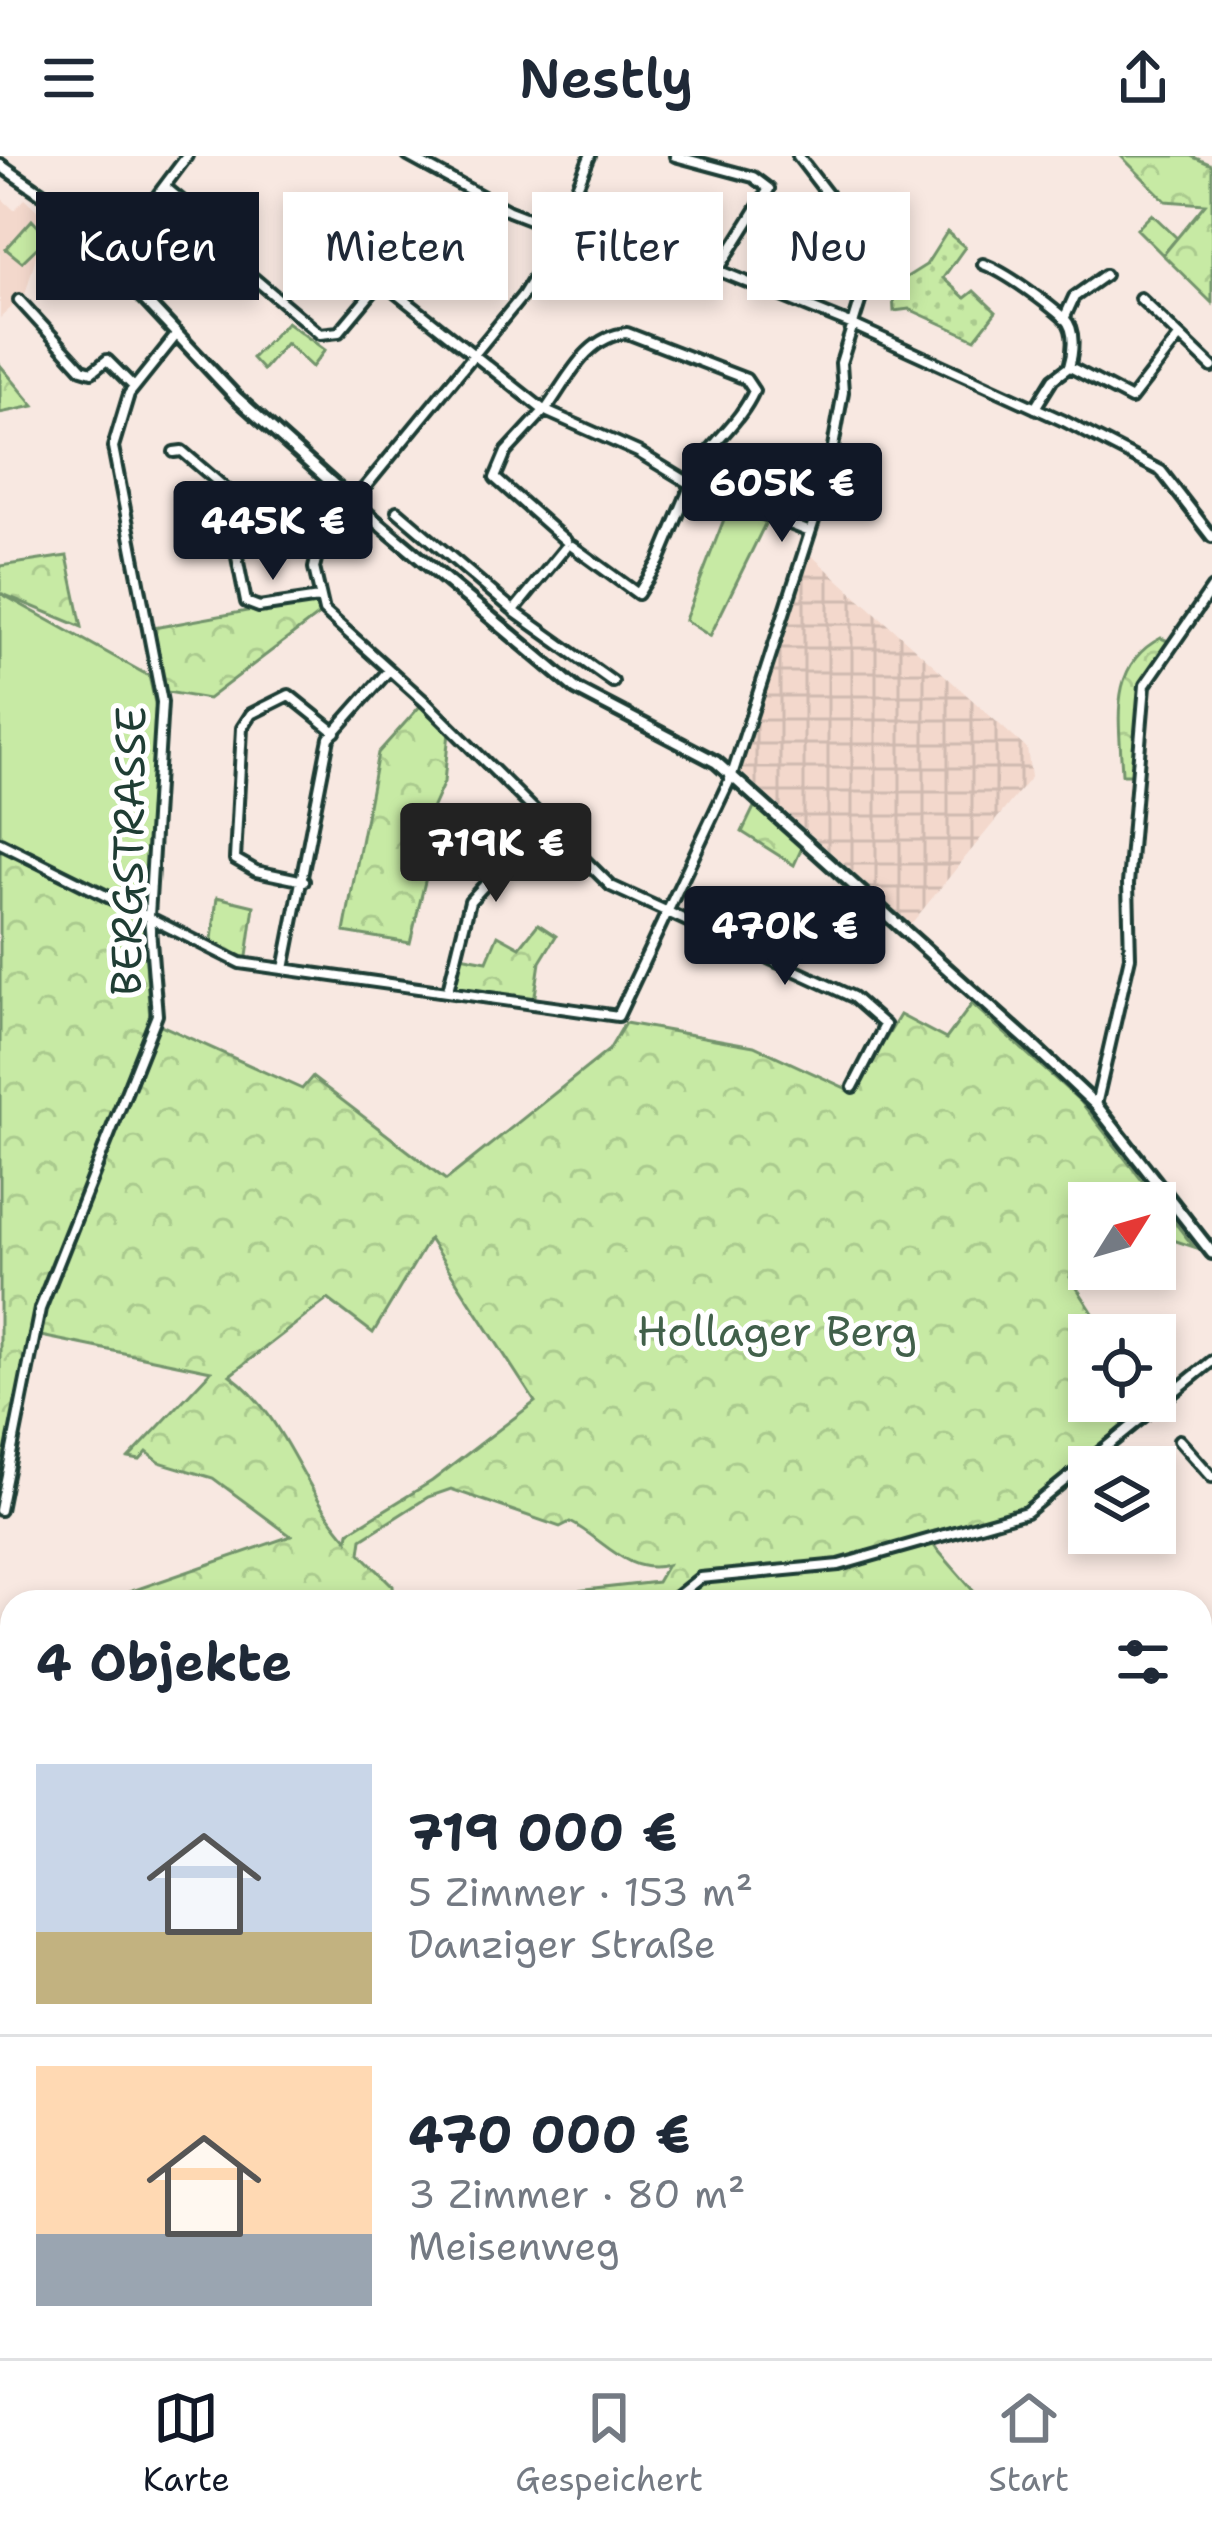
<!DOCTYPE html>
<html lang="de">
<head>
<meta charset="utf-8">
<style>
	body { margin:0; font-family:"Shantell Sans",sans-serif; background:#f6f6f7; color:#1f2937; height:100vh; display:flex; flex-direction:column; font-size:45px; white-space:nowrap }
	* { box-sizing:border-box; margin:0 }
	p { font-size:39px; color:#747a83 }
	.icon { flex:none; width:66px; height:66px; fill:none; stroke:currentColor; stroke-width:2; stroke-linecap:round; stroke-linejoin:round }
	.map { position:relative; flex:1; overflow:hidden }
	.drawer { position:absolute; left:0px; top:1434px; width:1212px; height:768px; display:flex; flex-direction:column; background:#fff; border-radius:36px 36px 0 0; box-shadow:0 6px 18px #0003 }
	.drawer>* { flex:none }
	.banner { position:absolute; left:36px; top:36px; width:1140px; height:108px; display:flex; gap:24px }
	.needle { width:78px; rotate:53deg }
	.controls { position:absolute; left:1068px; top:1026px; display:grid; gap:24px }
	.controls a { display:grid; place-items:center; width:108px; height:108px; border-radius:0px; background:#fff; box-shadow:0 6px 18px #0003; font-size:60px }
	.price { position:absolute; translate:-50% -102px; padding:0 27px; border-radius:12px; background:#111827; color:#fff; font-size:39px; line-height:78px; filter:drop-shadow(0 3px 6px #0008) }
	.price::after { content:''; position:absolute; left:50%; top:72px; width:36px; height:27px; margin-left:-18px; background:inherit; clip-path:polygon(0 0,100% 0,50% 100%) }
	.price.selected { background:#222; color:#fff }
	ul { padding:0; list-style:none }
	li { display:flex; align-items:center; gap:36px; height:300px; padding:0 36px }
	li+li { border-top:3px solid #e0e1e3 }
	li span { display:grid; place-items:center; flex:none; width:336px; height:240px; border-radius:0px; color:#555 }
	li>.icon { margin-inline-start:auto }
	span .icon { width:144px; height:144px; fill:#fffc; stroke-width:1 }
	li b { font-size:51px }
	h2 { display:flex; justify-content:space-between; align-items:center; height:144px; padding:0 36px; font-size:51px }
	.tag { padding:0 42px; border-radius:0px; background:#fff; box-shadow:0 6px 18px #0003; font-size:42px; line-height:108px }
	.tag.selected { background:#111827; color:#fff }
	header { display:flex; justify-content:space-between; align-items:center; height:156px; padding:0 36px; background:#fff; font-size:54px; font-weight:600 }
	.tabs { display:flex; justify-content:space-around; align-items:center; height:168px; border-top:3px solid #e0e1e3; background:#fff; font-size:33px; color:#747a83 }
	.tabs a { display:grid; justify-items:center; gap:6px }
	.tabs .selected { color:#111827 }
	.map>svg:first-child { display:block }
	.built { fill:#f3d8cc }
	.industrial { fill:url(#industrial-grid) }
	.green { fill:#c7eaa4; stroke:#73946c; stroke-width:3 }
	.forest { fill:url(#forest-crowns); stroke:#73946c; stroke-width:3; fill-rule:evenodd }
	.garden { fill:url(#garden-dots); stroke:#73946c; stroke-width:3 }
	.water { fill:url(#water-waves); stroke:#608ca0; stroke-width:3 }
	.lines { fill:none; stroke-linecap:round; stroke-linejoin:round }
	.street-casing { stroke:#1f3d34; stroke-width:16 }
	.secondary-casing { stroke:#1f3d34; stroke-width:18 }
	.street { stroke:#fff; stroke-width:8 }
	.secondary { stroke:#fff; stroke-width:9 }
	.labels { text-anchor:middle; stroke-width:10; stroke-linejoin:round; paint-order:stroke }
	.street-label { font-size:42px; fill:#1f3d34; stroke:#fff }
	.park-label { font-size:42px; fill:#41604a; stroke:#fff }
</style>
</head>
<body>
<header><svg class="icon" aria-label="menu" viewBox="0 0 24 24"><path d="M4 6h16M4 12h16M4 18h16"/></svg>Nestly<svg class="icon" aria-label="share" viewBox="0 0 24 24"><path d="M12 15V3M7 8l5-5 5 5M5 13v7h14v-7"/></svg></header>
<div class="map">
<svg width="1212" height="2202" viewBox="0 0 1212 2202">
	<defs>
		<pattern id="industrial-grid" width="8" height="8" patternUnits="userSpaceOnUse" patternTransform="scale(3)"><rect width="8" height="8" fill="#f3d8cc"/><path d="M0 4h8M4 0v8" fill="none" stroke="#d0bab0"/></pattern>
		<pattern id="forest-crowns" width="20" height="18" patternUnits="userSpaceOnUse" patternTransform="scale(3)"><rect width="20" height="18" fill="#c7eaa4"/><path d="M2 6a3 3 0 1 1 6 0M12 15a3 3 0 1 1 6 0" fill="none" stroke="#aaca8e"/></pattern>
		<pattern id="garden-dots" width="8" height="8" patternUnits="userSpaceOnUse" patternTransform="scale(3)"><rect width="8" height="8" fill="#c7eaa4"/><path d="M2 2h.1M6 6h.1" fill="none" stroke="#aaca8e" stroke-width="1.8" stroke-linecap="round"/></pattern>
		<pattern id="water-waves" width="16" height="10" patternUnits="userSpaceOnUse" patternTransform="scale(3)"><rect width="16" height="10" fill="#8bc1e8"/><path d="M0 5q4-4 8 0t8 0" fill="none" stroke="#719ebd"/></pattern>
	</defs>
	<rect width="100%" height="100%" fill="#f8e8e1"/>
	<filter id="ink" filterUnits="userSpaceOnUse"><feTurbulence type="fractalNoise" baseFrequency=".00833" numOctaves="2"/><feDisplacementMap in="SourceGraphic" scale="24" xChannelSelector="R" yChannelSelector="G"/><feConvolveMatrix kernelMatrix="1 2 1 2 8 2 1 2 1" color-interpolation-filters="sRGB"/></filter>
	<g filter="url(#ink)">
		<path class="built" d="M0 41 14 54 25 43 61 76 36 100 25 139 0 162Z"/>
		<path class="industrial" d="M812 400 1027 593 1031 621 911 768 740 615 805 403Z"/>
		<path class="green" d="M1152 58 1177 82 1163 99 1137 73Z
			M32 64 48 81 22 106 6 93Z
			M287 166 325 194 312 211 286 187 263 214 252 202Z
			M728 353 766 366 710 480 685 464Z
			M0 437 149 520 157 556 145 743 137 747 0 681Z
			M0 1697 12 1705V1837L0 1834Z"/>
		<path class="forest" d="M1121 0H1191L1212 9V147L1163 99 1205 48 1166 45Z
			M0 209 34 250 0 257Z
			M67 400 82 471 0 437V410Z
			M319 442 324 455 208 543 161 535 148 473Z
			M1161 482 1175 488 1145 529 1134 618H1122C1120 567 1107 509 1161 482Z
			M422 548 449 576 444 626 427 664 428 713 410 787 344 776 378 597Z
			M758 643 805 685 794 709 742 676Z
			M0 695 143 763 150 864 302 933 312 921 446 1024 609 894 625 867 754 890 854 936 900 859 946 883 972 848 1081 946 1194 1091 1155 1078V1047H1089L1084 1087 1070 1121 1107 1179H1089V1245H1146L1144 1252 1023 1353 930 1376 935 1391 983 1446H707L695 1439 689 1446H572L577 1435 657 1426 667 1409C627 1420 603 1382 570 1366L560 1371 451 1333 428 1341 362 1383 360 1397 393 1430 394 1446H115L123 1438 291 1380 213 1322 159 1306 147 1296 140 1304 129 1302 211 1215 36 1179 0 1338ZM429 1083 535 1246 432 1325 349 1376 348 1384C301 1332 286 1260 230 1219L328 1143 373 1177Z
			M217 741 254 750 246 808 211 792Z
			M538 768 556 780 540 806 534 846 448 834 455 799 487 805 498 779 520 791Z"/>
		<path class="garden" d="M947 76 965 91 943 122 965 142 974 135 996 156 975 183 909 153 894 155 893 140 903 136 902 124 926 109Z"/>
		<path class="water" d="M534 2190H589L607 2202H544Z"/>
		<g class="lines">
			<defs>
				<path id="street" d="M408 0 509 55 556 73 690 103 853 169 1064 265 1161 315 1212 381
					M590 0 550 95 523 139 320 386 314 412 324 455 424 545 611 730 853 841 885 869 853 931
					M675 0 753 21 769 33 718 114
					M165 31 239 92 249 118 320 178 339 176 375 133 387 130 541 252
					M108 105 187 0
					M983 108C1006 116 1047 147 1065 163 1076 174 1073 198 1069 211
					M1140 142 1212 211
					M19 144 82 213 92 216 107 204 134 231
					M1064 163 1074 141 1105 119
					M1070 211 1131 243 1179 181
					M547 252C569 221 587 180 627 177L746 223 754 235C738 271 706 289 694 321
					M1035 252 1053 223 1069 211
					M548 256 638 296 686 325
					M542 257 506 296 495 322 566 385
					M174 296 182 295 246 350 234 386 246 446 259 451 319 442
					M697 331 810 376
					M397 355 512 453
					M572 390 638 438 659 405 689 333
					M515 453 565 392
					M515 456 613 526
					M0 687 240 807 618 860 732 619 827 324 843 236 841 207 868 120V91L798 0
					M304 725 256 715 235 703 242 572 251 558 289 539 335 576
					M284 813 329 582 389 514
					M448 834 470 745 545 663
					M1096 949 1130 801 1128 728 1145 529 1212 432
					M1179 1284 1212 1321
					M0 1354 40 1153 157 859 149 760 162 546 113 291 129 238 177 178
					M670 1446 700 1422 839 1409 1026 1356 1212 1205
					M1200 1693 1212 1686
					M0 1697 12 1705
					M1200 1813 1208 1832
					M1200 1989 1212 1983
					M1200 2118 1212 2103
					M1200 2122 1212 2132
					M777 2190 793 2202
					M1148 2190 1164 2202
					M697 2202 700 2190
					M969 2202 979 2190"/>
				<path id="secondary" d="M0 9 51 44 236 241 352 345 576 533 716 606 1028 885 1096 949 1212 1097"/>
			</defs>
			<use href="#street" class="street-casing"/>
			<use href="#secondary" class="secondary-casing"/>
			<use href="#street" class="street"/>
			<use href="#secondary" class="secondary"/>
		</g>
	</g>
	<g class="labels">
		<g class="street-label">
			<text transform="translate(128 695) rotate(-89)" y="15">BERGSTRASSE</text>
		</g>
		<g class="park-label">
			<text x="777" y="1190">Hollager Berg</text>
		</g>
	</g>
</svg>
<div class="controls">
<a><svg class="needle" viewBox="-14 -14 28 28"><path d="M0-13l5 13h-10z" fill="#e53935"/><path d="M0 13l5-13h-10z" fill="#747a83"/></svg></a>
<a><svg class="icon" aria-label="locate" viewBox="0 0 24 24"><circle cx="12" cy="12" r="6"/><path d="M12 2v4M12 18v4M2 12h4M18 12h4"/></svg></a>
<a><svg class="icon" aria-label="layers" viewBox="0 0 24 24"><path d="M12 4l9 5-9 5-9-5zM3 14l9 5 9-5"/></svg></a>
</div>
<b class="price" style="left:782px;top:389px">605K €</b>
<b class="price" style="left:273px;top:427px">445K €</b>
<b class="price selected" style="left:496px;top:749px">719K €</b>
<b class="price" style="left:785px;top:832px">470K €</b>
<div class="banner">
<a class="tag selected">Kaufen</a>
<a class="tag">Mieten</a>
<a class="tag">Filter</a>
<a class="tag">Neu</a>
</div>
<section class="drawer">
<h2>4 Objekte<svg class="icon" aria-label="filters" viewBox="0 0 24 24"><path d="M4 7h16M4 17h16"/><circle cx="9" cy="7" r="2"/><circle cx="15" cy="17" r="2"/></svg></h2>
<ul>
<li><span style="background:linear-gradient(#c9d6e8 70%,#c2b280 0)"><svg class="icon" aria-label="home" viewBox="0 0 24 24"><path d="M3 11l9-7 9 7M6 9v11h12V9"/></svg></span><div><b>719 000 €</b><p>5 Zimmer · 153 m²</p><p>Danziger Straße</p></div></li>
<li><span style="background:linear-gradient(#ffd9b3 70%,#9aa5b1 0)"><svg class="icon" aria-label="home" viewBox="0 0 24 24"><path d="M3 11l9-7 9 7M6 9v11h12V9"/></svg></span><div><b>470 000 €</b><p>3 Zimmer · 80 m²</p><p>Meisenweg</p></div></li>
</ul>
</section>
</div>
<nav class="tabs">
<a class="selected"><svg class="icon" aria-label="map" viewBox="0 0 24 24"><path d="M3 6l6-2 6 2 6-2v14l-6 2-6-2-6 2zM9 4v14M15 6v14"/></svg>Karte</a>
<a><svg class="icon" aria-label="saved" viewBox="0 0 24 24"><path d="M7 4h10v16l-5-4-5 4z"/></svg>Gespeichert</a>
<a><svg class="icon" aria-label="home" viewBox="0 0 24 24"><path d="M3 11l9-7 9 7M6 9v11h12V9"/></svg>Start</a>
</nav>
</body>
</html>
